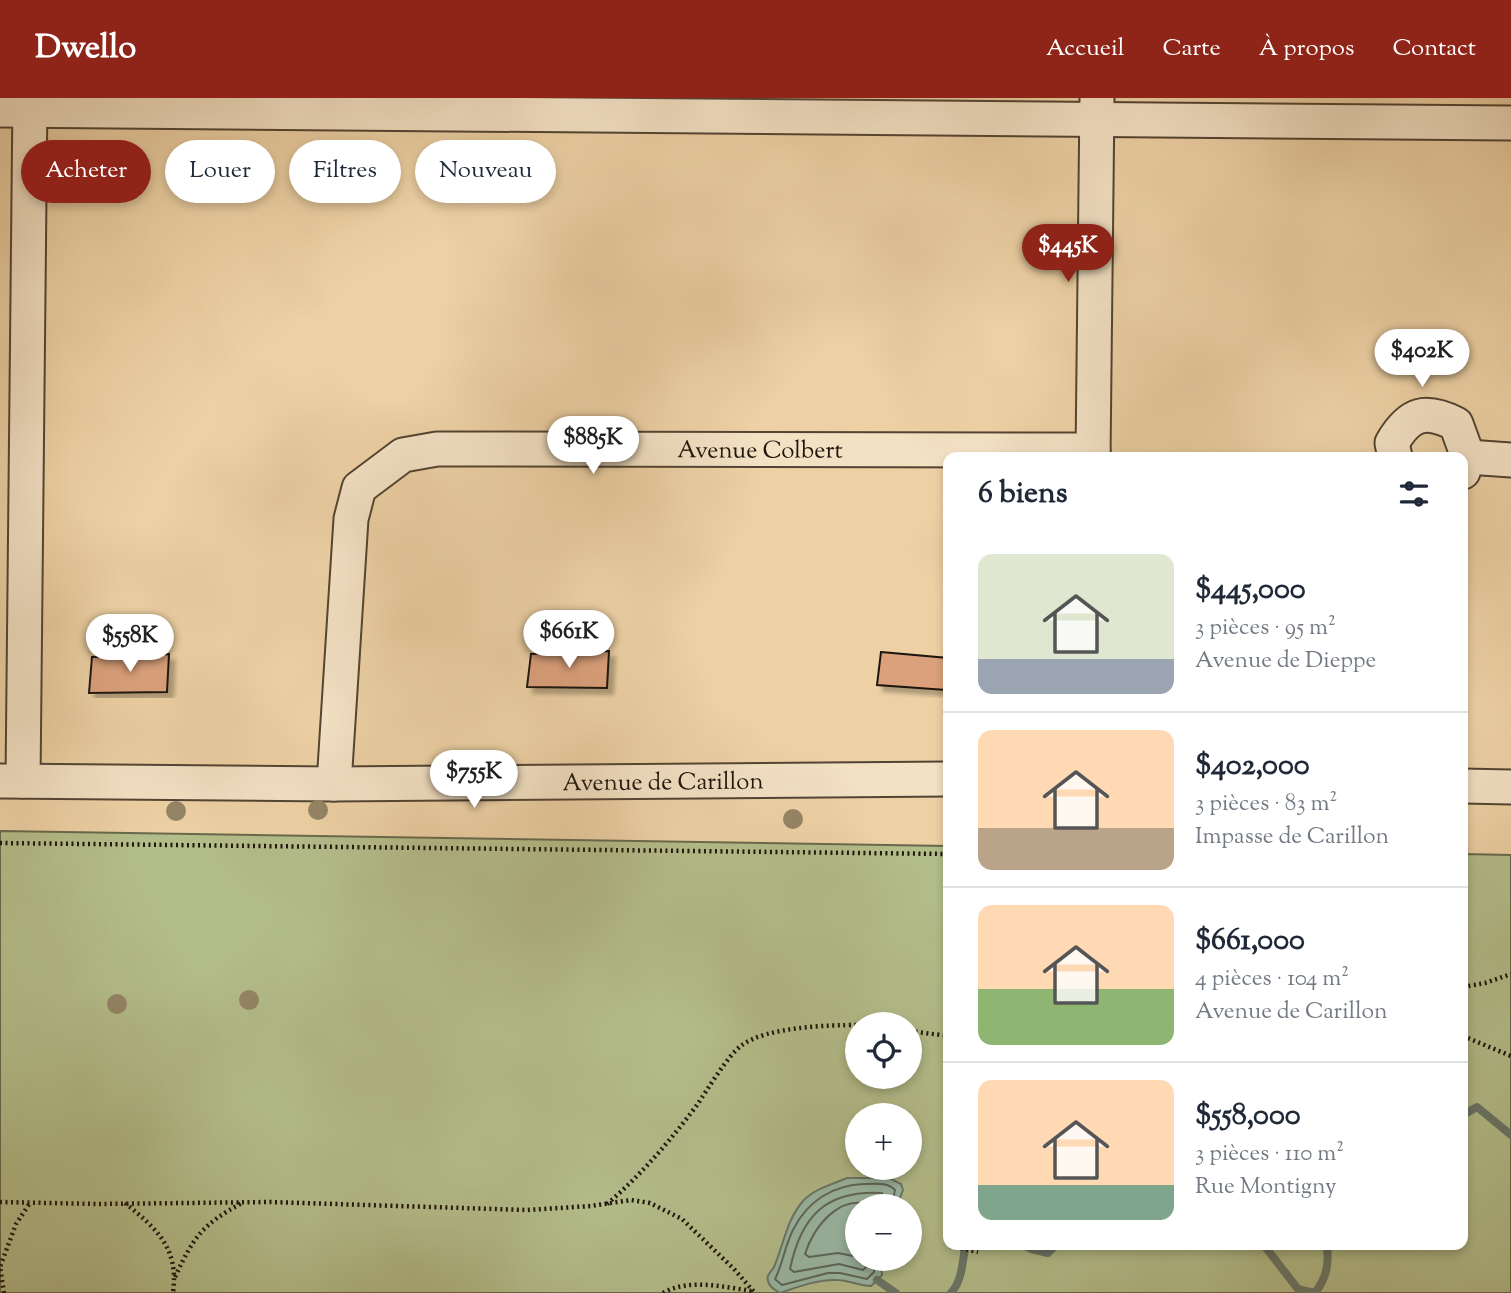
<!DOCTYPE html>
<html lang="fr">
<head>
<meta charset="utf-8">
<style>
	body { margin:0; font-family:"Sorts Mill Goudy",serif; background:#f2f2f3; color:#1f2937; height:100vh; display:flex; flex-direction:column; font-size:26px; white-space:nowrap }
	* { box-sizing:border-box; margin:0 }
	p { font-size:23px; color:#747a83 }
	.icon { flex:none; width:38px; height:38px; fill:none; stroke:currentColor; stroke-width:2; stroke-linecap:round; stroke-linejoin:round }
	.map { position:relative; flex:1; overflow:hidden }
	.details { position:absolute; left:943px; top:354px; width:525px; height:798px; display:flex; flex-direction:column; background:#fff; border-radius:14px; box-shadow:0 4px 10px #0003 }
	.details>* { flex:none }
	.banner { position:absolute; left:21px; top:42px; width:665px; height:63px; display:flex; gap:14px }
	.fabs { position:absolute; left:845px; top:914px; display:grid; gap:14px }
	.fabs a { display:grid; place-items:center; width:77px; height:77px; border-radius:50%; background:#fff; box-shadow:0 4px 10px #0003; font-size:35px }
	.price { position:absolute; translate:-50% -60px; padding:0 16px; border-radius:24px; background:#fff; color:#222; font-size:23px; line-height:46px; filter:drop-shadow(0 2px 4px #0008) }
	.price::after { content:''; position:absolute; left:50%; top:42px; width:21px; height:16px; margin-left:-10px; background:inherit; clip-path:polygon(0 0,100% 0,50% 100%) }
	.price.on { background:#8f2418; color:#fff }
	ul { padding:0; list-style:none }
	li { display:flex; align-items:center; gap:21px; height:175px; padding:0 35px }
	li+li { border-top:2px solid #e0e1e3 }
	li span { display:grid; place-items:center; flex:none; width:196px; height:140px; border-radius:14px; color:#555 }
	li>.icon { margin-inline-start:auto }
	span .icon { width:84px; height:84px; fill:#fffc; stroke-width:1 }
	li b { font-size:30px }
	h2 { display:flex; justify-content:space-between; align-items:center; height:84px; padding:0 35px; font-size:30px }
	.pill { padding:0 24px; border-radius:32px; background:#fff; box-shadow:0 4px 10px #0003; font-size:24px; line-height:63px }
	.pill.on { background:#8f2418; color:#fff }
	header { display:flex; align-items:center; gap:42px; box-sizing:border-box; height:98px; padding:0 35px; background:#8f2418; color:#fff }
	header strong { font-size:33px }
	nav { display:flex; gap:38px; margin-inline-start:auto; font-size:24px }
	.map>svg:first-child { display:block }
	.green { fill:#b3bd8a; stroke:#68694c; stroke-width:2; fill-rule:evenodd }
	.water { fill:#99b7a5; stroke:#687668; stroke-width:2 }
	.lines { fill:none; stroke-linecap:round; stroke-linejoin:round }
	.shore { stroke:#5c6659; stroke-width:2 }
	.stream { stroke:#687668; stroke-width:8 }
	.building { fill:#dba17c; stroke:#1e150d; stroke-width:2; filter:url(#shadow) }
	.minor-casing { stroke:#524433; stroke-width:37 }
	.path { stroke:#1e150d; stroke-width:4.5; stroke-dasharray:2 3.5; stroke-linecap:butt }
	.minor { stroke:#f3e1c4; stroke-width:33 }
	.tree { fill:#948566 }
	.labels { text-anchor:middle; stroke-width:5; stroke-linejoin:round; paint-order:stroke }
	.street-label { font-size:24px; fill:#1e150d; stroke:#f3e1c4 }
</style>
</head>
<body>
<header>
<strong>Dwello</strong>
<nav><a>Accueil</a><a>Carte</a><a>À propos</a><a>Contact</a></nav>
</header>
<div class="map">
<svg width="1511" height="1195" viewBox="0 0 1511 1195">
	<defs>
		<filter id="shadow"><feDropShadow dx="6" dy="6" stdDeviation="2" flood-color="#0004"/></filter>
	</defs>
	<rect width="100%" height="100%" fill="#edd1a5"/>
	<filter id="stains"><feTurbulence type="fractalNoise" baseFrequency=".00286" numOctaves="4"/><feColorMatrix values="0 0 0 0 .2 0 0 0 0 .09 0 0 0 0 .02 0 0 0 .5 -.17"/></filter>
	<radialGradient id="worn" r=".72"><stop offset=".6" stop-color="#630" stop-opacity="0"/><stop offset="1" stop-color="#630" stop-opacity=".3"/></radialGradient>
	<path class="green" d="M0 733 948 748V1146H1463V756L1511 757V1195H0ZM858 926H910V978H858ZM858 1017H910V1069H858ZM858 1108H910V1160H858Z"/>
	<path class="water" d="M847 1080H889L901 1086 903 1092 897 1108H858V1160H881L882 1177 871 1188C859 1188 849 1182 837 1182 818 1181 798 1189 780 1195 775 1192 769 1189 768 1183 766 1177 771 1174 774 1169 784 1146 786 1123 803 1103 814 1091 833 1086 847 1080Z"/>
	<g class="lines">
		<path class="shore" d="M858 1151 853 1158 838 1155 809 1159 805 1156C813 1129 841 1094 872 1108
			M866 1160V1169L863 1172 839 1166 794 1174 790 1171C801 1118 826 1092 882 1095L884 1098 883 1108
			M875 1160 874 1174 867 1181 840 1175H828L782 1187 775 1181C783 1166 785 1146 794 1130 808 1103 833 1087 864 1086 876 1086 887 1084 895 1092L892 1108"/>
		<path class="stream" d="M1463 1017 1477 1009 1511 1037
			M1021 1146 1031 1151 1048 1155 1057 1146
			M1263 1146 1298 1191 1314 1195
			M877 1182 896 1195
			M951 1195C963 1182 962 1163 966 1146
			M1315 1195C1327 1179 1329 1166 1327 1146"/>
	</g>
	<path class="building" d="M609 553 607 590 527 589 531 556Z
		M881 554 948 560 946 592 877 587Z
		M169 556 167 594 89 595 92 559Z"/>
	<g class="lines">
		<defs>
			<g id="minor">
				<path d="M0 12 1511 25"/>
				<path d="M1093 359 1097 0"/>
				<path d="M1395 359 1392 345C1410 314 1426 311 1456 326L1468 359 1463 374"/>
				<path d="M1468 359 1511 362"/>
				<path id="s1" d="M0 683 334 686 948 681"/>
				<path d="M23 683 30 0"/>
				<path id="s2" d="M334 686 351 421 359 390 403 357 437 351 1093 352"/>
				<path d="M1463 688 1511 689"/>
			</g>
		</defs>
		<use href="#minor" class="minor-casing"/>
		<path class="path" d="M0 745 948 756
			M1463 889 1485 885 1511 876
			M910 933 948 938
			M1463 938 1511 958
			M0 1104 98 1106 270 1104 527 1112 591 1108 631 1102 650 1105 682 1121 734 1171 755 1195
			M125 1105C157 1131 179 1150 173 1195
			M607 1106C641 1077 670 1043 697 1007 708 991 728 957 742 947 767 929 828 927 858 927
			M950 1148 978 1154
			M175 1179C194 1138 203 1126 242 1105
			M4 1195 0 1169 16 1126 30 1105
			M663 1195C689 1180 724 1189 752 1193"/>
		<use href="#minor" class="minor"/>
	</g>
	<g class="tree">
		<circle cx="318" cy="712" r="10"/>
		<circle cx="176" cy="713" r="10"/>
		<circle cx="793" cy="721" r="10"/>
		<circle cx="249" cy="902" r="10"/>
		<circle cx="117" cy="906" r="10"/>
	</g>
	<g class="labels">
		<g class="street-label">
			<text dy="8" stroke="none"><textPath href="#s2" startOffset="710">Avenue Colbert</textPath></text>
			<text dy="8" stroke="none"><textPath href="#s1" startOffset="663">Avenue de Carillon</textPath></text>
		</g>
	</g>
	<rect width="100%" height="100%" filter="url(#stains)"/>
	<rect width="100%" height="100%" fill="url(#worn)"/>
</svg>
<div class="fabs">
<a><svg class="icon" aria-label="locate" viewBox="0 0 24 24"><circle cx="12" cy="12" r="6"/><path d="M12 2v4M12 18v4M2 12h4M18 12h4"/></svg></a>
<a>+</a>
<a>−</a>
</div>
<b class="price on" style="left:1068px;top:186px">$445K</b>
<b class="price" style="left:1422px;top:291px">$402K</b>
<b class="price" style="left:593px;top:378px">$885K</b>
<b class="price" style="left:569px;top:572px">$661K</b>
<b class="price" style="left:130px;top:576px">$558K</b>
<b class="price" style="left:474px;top:712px">$755K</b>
<div class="banner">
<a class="pill on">Acheter</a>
<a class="pill">Louer</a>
<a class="pill">Filtres</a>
<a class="pill">Nouveau</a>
</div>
<section class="details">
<h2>6 biens<svg class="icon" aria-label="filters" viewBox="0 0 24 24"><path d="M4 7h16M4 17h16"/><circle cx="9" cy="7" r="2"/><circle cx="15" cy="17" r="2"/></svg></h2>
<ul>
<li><span style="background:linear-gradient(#dfe7d0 75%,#9aa5b1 0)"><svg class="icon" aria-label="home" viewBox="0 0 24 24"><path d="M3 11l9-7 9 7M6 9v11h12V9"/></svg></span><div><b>$445,000</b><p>3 pièces · 95 m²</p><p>Avenue de Dieppe</p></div></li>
<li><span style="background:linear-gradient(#ffd9b3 70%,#b9a48a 0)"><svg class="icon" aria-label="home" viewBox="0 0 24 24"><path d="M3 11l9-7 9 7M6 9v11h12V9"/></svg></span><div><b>$402,000</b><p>3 pièces · 83 m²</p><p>Impasse de Carillon</p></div></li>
<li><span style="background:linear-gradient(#ffd9b3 60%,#8fb573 0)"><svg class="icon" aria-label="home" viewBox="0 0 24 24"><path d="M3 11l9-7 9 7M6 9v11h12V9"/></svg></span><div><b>$661,000</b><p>4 pièces · 104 m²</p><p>Avenue de Carillon</p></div></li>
<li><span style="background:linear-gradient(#ffd9b3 75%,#7fa58c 0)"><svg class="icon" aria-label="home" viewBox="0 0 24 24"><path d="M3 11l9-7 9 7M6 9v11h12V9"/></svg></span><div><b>$558,000</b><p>3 pièces · 110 m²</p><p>Rue Montigny</p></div></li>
</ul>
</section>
</div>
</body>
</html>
